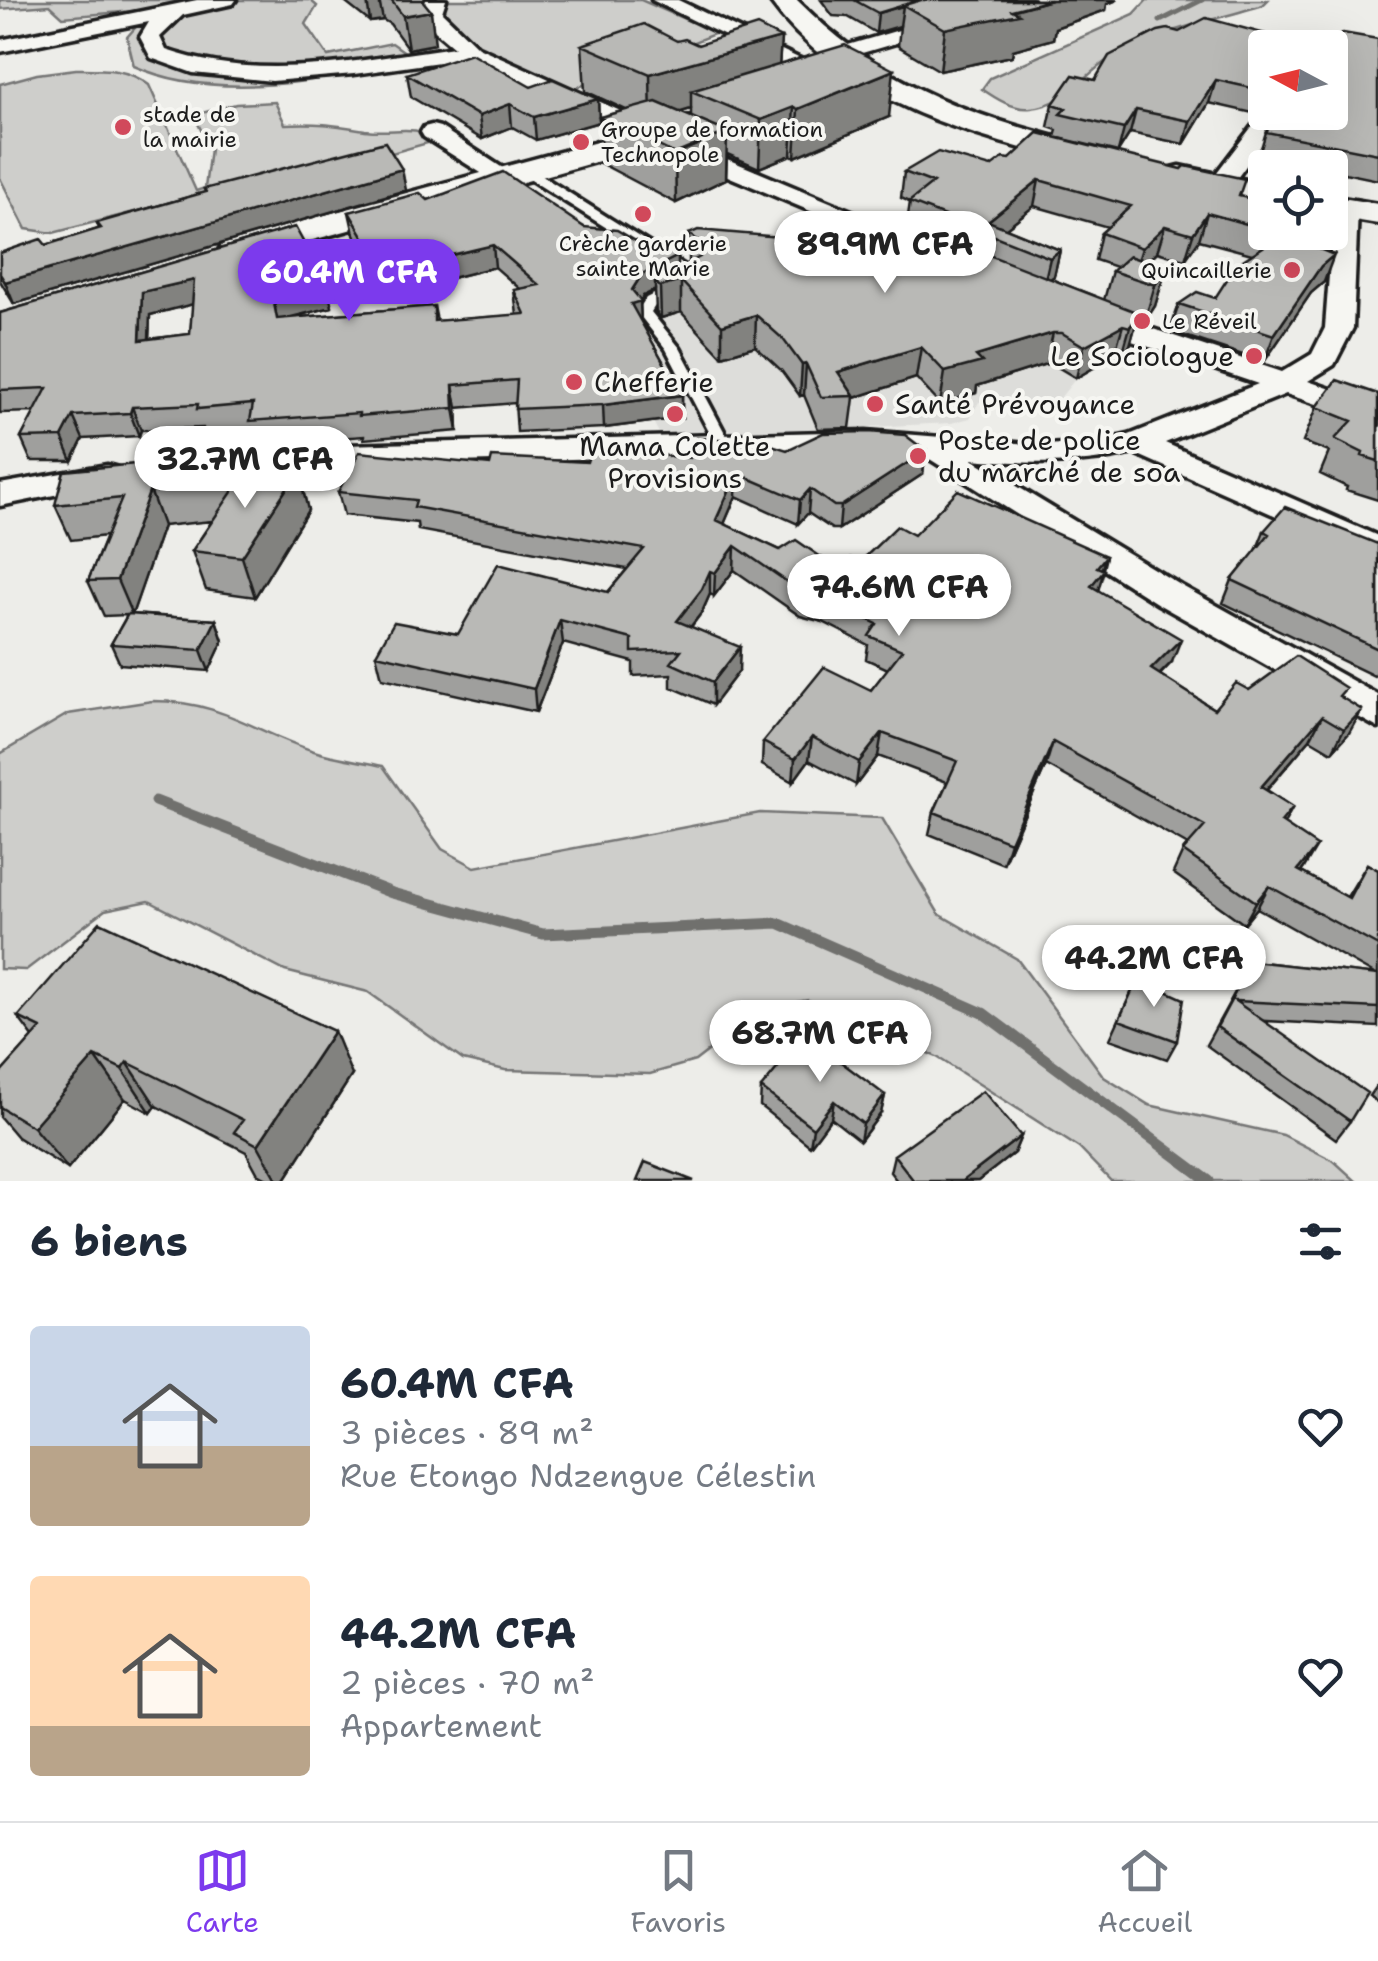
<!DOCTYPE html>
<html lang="fr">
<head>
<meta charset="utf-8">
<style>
	body { margin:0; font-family:"Shantell Sans",sans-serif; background:#f2f2f3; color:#1f2937; height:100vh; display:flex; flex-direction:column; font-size:38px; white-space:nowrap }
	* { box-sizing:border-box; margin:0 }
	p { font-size:32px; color:#747a83 }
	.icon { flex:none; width:55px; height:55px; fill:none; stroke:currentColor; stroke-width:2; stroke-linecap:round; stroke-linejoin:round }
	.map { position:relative; height:1181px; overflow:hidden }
	.sheet { display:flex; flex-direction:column; background:#fff; flex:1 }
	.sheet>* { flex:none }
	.needle { width:65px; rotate:277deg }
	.fabs { position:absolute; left:1248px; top:30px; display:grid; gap:20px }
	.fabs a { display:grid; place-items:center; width:100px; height:100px; border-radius:10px; background:#fff; box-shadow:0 10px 40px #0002; font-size:50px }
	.price { position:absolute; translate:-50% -85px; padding:0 22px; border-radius:35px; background:#fff; color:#222; font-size:32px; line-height:65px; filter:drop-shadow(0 2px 5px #0008) }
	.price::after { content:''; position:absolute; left:50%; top:60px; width:30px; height:22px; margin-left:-15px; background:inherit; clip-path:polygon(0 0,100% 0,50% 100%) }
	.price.on { background:#7c3aed; color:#fff }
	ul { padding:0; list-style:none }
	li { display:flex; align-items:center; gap:30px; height:250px; padding:0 30px }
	li span { display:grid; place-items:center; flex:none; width:280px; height:200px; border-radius:10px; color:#555 }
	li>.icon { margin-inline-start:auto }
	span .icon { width:120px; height:120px; fill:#fffc; stroke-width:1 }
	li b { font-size:42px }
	h2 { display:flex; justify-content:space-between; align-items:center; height:120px; padding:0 30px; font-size:42px }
	.menu { display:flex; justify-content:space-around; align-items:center; height:140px; border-top:2px solid #e0e1e3; background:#fff; font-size:28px; color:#747a83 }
	.menu a { display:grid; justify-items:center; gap:5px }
	.menu .on { color:#7c3aed }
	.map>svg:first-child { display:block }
	.built { fill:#ddddda }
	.green { fill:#cececb; stroke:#757574; stroke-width:2.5 }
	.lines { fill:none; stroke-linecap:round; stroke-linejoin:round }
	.stream-far1 { stroke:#6f6f6d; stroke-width:5 }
	.stream { stroke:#6f6f6d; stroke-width:11 }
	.lane-casing { stroke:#1c1c1c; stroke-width:7 }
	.street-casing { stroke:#1c1c1c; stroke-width:7 }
	.secondary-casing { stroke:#1c1c1c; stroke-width:7 }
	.lane { fill:#f6f6f2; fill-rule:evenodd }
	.street { fill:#f6f6f2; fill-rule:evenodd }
	.secondary { fill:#f6f6f2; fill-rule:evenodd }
	.wall { fill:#9f9f9d; stroke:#1c1c1c; stroke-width:2.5; fill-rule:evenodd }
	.shaded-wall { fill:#82827f; stroke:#1c1c1c; stroke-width:2.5 }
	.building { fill:#b9b9b6; stroke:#1c1c1c; stroke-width:2.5; fill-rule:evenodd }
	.poi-dot { fill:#d1495b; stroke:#f6f6f2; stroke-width:4 }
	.labels { text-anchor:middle; stroke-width:8; stroke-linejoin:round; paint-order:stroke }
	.far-poi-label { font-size:22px; fill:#1c1c1c; stroke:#f6f6f2; text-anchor:start }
	.poi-label { font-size:28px; fill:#1c1c1c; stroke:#f6f6f2; text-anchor:start }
</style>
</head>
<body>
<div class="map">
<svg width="1378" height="1181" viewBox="0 0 1378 1181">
	<rect width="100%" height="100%" fill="#edede9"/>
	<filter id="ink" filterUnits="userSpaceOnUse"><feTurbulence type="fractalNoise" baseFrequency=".01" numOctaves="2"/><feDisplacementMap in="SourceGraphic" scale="20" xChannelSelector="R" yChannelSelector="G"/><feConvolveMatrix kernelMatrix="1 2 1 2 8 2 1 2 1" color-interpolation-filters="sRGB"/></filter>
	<g filter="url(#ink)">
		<path class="built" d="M649 299 1097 366 1076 378 1060 398 1029 405 1001 399 979 402 970 418 951 423 661 437 599 318Z"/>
		<path class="green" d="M0 0H310L317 6 306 24 328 56 392 43 409 55C331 84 212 101 134 66L127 37 143 19 169 13 146 10 63 17 50 5 0 9Z
			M431 0H641L717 33 571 90 462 48Z
			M1147 0H1268L1263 5C1213 21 1154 31 1109 59 1083 76 1065 105 1031 108 1013 110 995 98 982 89L990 78 1134 14Z
			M76 69C102 69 128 68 149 85L196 191 205 188 210 149 194 115 236 104 275 102 285 124C317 122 334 125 365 130 398 134 407 123 442 139L166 216 161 205 53 233 26 229 0 178V84L37 74Z
			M152 701C222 701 252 731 314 751 336 758 360 761 383 766L442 849 475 867 760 813 882 818 939 914 1017 959 1104 1077 1149 1105 1283 1135 1334 1161 1356 1181H1111L1079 1148 937 1057 808 1000 764 1008 695 1061 650 1074 505 1070 463 1060 368 992 285 971 149 901 105 910 26 970 0 969V754L68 714Z"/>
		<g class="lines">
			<path class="stream-far1" d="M1160 21 1202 0"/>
			<path class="stream" d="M155 801 392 893 543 934 778 923 983 1013 1209 1181"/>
			<defs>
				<path id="lane" d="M523 169H531L698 274 700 277 696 286 656 304 651 312 680 348 733 448 731 451H719L666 349 637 312 646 298 686 278 523 175Z"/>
				<path id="street" d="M197 0H236L233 4 183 15 160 37 166 50C261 83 358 60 454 47L435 31 422 12 426 0H446L442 12 478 47 727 159 897 230 901 235 888 243 879 240 711 169 468 58 354 74 272 81 193 73 151 58 140 37 149 22 0 52V40Z
					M652 0H678L844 80 841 85H825Z
					M1001 0H1032L1029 4 845 58H831L828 54 831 50Z
					M1264 111 1283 116 1228 190H1210L1207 185Z
					M432 125 440 127 518 178 515 183H497L424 137 421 132 424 127Z
					M1346 202 1358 209 1353 328 1334 365 1308 381 1378 405V424L1286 394 1165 443 1378 536V561L1134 453C1079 466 1028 464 972 459L1182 586 1378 695V728L1158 604 925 456 866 451 269 467 193 475 182 472 177 465 182 458 193 455 269 447 866 431 1040 445 1092 443 1129 435 1258 384 1079 323 1075 317 1079 311H1099L1282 372 1312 354 1325 328 1334 209Z
					M107 465 118 468 123 475 118 482 0 506V484Z"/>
				<path id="secondary" d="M769 0H797C890 93 978 118 1102 149L1107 156 1102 163 1091 166C974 137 843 103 769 0Z
					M664 124 675 126 680 133 675 140 237 261 224 258 219 250 224 242Z
					M1180 166 1265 184V204L1168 183 1164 176 1168 169Z
					M1330 196 1378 204V224L1330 216Z"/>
			</defs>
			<use href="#lane" class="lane-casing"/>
			<use href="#street" class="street-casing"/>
			<use href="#secondary" class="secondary-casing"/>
			<use href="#lane" class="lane"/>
			<use href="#street" class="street"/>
			<use href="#secondary" class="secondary"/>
		</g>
		<path class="wall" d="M342 0H422L435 44 408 49 390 24 383 20 370 22Z
			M821 0H1117L1107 4 1106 10 1055 28 1053 39 1013 50 1012 56 940 71 898 46 900 26 876 33 848 17 833 16Z
			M1179 32 1265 48V107L1257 114 1209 103 1184 144 1130 133 1118 152 1055 137 1057 130 1048 127 1053 104Z
			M781 38 779 65 889 117 795 157 791 155 759 168 727 154 726 179 676 203 602 164 600 117 626 110 585 91 582 45 677 41 698 45ZM691 109V116L681 112Z
			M1378 39V180L1330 170V168H1319L1259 155 1266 132Z
			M407 74 531 87 598 99 599 122 536 140 512 127 482 139 411 97Z
			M1010 159 1239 196 1265 202V232H1330L1329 253 1324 282 1311 293 1264 362 1170 331 1179 304 1215 298 1252 254 1199 240 1185 260 1157 252 1147 262 1166 269 1155 306 1144 323 1137 320 1130 345 1121 359 1114 356 1076 378 1054 365 1046 364 977 386 976 393 940 404 916 378 854 398 850 428 818 429 804 395 800 396 781 370 755 346 722 356 681 312 661 318 656 312 655 290 643 296 640 301 641 322 682 395V418L604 428 517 432 515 403 457 408 458 431 364 439V436L257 444 252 428 204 432 203 428 141 430 139 436 83 439 72 461H31L21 438 35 412 0 413V313L295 227 332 307 289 318 434 306 437 321 517 315 514 290 520 289 495 267 388 294 354 234 349 212 428 200 584 227 678 268 689 263V234L793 244 878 224 907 223 910 202 901 198 904 172 991 167ZM1034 206 1108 227 1101 233 1095 260 1116 267 1112 271 1104 300 1051 279 1054 276 1060 250 1006 228ZM193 304 190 334 149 339 150 315Z
			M204 189 406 190 14 304 0 281V253L46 245 99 229 97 223 205 192Z
			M1378 394V500L1346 490 1347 487 1320 474 1329 452 1303 442 1317 407Z
			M787 450 926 451 923 474 839 529H832L808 513 798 524 736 496 724 524 780 550 840 570 860 562 914 535 1106 556 1098 591 1172 662 1160 675 1214 709 1249 690 1341 697 1349 733 1332 752 1310 739 1267 790 1293 807 1284 824 1304 868 1301 872 1347 897 1367 864 1378 870V1027L1265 1021 1350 1121 1336 1139 1206 1045 1252 961 1376 975 1257 908 1244 924 1173 873 1183 851 1188 845 1046 765 1003 864 929 834 934 812 947 782 878 756 856 785 809 760 793 782 762 765 763 742 871 690 888 669 866 659 868 645 823 622 800 616 734 570 714 596 710 594 702 612 691 627 739 671 713 705 671 687V674L633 676V662L563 643 536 712 382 678 376 654 458 634 608 592 627 569 418 530 417 523 344 515 338 492 490 465 690 458Z
			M170 465 243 477 298 471 308 510 255 597 206 590 192 551 212 521 163 526 132 614 216 620 223 641 209 671 120 664 111 644 127 615 104 616 88 581 106 536 71 540 55 505Z
			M1264 531 1378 544V672L1374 676 1223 603 1232 580 1256 551Z
			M1138 978 1177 1041 1167 1059 1110 1039Z
			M18 1017 352 1075 284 1181H271L258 1174 246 1152 156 1106 151 1113 125 1099 68 1169 17 1137 0 1117V1074L33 1037Z
			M1378 1083V1103L1369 1096Z
			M761 1088 885 1095 881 1113 860 1141 831 1118 810 1146 760 1106Z
			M1021 1136 1014 1153 978 1181H897L890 1172 894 1155Z"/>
		<path class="shaded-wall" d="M367 0H379L383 20 370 22Z
			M1051 0H1117L1107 4 1106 10 1055 28 1053 39 1013 50 1012 56 940 71 945 29Z
			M903 6 900 26 876 33 878 13Z
			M431 11 435 44 408 49 403 16Z
			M781 38 778 84 691 91V109L651 121 650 74Z
			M894 70 889 117 795 157 798 109Z
			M1216 80 1209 103 1184 144 1190 121Z
			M1265 91V107L1257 114 1264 92Z
			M598 99 599 122 536 140 534 117Z
			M510 104 512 127 482 139 479 116Z
			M794 107 791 155 759 168 761 120Z
			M1136 110 1130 133 1118 152 1124 129Z
			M727 132 726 179 676 203 675 154Z
			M402 169 406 190 14 304 5 282Z
			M1039 180 1034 206 996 236 988 221Z
			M1207 213 1199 240 1185 260 1193 234Z
			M1165 226 1157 252 1134 274 1142 248Z
			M1339 228 1328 254 1309 276 1322 241Z
			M493 245 495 267 388 294 384 271Z
			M1060 250 1054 276 1044 284 1050 258Z
			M1334 255 1324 282 1311 293 1264 362 1274 335 1321 266Z
			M678 256V278L681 281V312L661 318 660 287 655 281V290L643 296 640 302 641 324 632 326V290L642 274Z
			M1166 269 1155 306 1144 323 1155 285Z
			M194 280 201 302 150 315 148 362 140 340 142 292Z
			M327 285 332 307 279 320 277 319 273 298Z
			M1139 313 1130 345 1121 359 1130 327Z
			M756 315 755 346 722 356V325Z
			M1123 325 1114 356 1076 378 1084 346Z
			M1053 333 1046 364 977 386 976 393 940 404 945 372 976 356Z
			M921 347 916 378 854 398V396L838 372Z
			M806 364 804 395 800 396 802 365Z
			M453 385 457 408 458 431 454 408Z
			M682 395V418L604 428 603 405Z
			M132 407 141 430 139 436 130 413Z
			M73 416 83 439 72 461 62 437Z
			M165 449 177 484 159 466Z
			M926 451 923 474 839 529 841 506Z
			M235 453 246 488 241 519 230 484Z
			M298 471 308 510 255 597 242 557Z
			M737 473 736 496 716 543V520Z
			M810 489 808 513 798 524 800 500Z
			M150 490 163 526 132 615 117 580Z
			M735 546 734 570 714 596 715 573Z
			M1106 556 1099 577 1104 570 1097 594 1084 610 1097 567Z
			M710 571V594L702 612 677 644V621Z
			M216 620 223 641 209 671 201 650Z
			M560 620 563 643 536 712 534 689Z
			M1181 639 1172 662 1142 692 1151 669Z
			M740 647 739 671 713 705V682Z
			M1362 710 1349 733 1332 752 1344 729Z
			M1322 716 1310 739 1250 809 1261 787Z
			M882 733 878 756 856 785 859 762Z
			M812 737 809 760 793 782 795 759Z
			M1053 742 1046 765 1003 864 1010 842Z
			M1317 846 1304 868 1285 892 1298 870Z
			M1269 886 1257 908 1244 924 1256 902Z
			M334 1031 352 1075 284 1181H278L258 1145Z
			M95 1056 125 1099 68 1169 33 1127Z
			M127 1062 156 1106 151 1113 122 1069Z
			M885 1095 881 1113 860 1141 863 1124Z
			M834 1101 831 1118 810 1146 813 1128Z
			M1021 1136 1014 1153 978 1181H962Z"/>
		<path class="building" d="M391 0H422L431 11 403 16Z
			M854 0H921L878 13Z
			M921 0H1051L1012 10 1019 14 945 29 903 5Z
			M1206 18 1317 48H1265V91L1216 80 1190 121 1136 110 1124 129 1060 114 1066 108 1053 104 1073 75 1095 80 1109 56 1158 31 1168 29 1179 32Z
			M644 24 677 41 685 39 698 45 757 26 781 38 650 74 582 45Z
			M1343 33 1378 39V154L1266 132 1280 112H1330V48H1327Z
			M845 45 894 70 798 109 794 107 761 120 691 91Z
			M471 53 531 87 553 79 598 99 534 117 510 104 479 116 407 74Z
			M656 102 727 132 675 154 600 117Z
			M1038 133 1182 169 1185 166 1245 179 1239 196 1265 202V229L1207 213 1193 234 1165 226 1142 248 1101 233 1131 206 1039 180 988 221 1060 250 1050 258 909 202 933 183 904 172 938 152 991 167 1003 158 1010 159Z
			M385 142 402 169 5 282 0 274V253L41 239 46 245 101 228 97 223 206 192 204 189Z
			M503 172 584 227 617 230 661 256 671 251 678 256 642 274 632 290 641 301 631 304 682 395 603 405 515 409 517 380 453 385 454 408 359 416V413L250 421 253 404 197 409 198 404 132 407 130 413 73 416 62 437 21 438 47 388 0 390V313L295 227 327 285 273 298 277 319 434 306V321L525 314 514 290 539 285 493 245 384 271 349 212 420 193 428 200ZM194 280 190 334 140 340 142 292Z
			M852 211 878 224 888 216 1139 313 1130 327 1123 325 1084 346 1062 333H1053L976 356 982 362 945 372 921 347 838 372 854 396 821 397 806 364 802 365 783 339 756 315 722 325 681 281 660 287 655 281 700 257 703 244 689 234 698 230 780 237 793 244Z
			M1330 218 1339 221V228L1322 241 1327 243 1319 249 1334 255 1321 266 1274 335 1179 304 1197 292 1215 298 1237 264 1283 234 1279 232H1330Z
			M1129 256 1166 269 1155 285 1112 271Z
			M1337 380 1378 394V461L1362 456 1363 453 1335 439 1352 421 1317 407Z
			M869 432 905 435 926 451 841 506H834L810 489 800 500 737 473 716 520 780 550 796 540 840 570 851 558 860 562 897 526 914 535 958 490 1106 556 1097 567 1104 570 1091 586 1181 639 1151 669 1214 709 1236 683 1249 690 1296 656 1346 688 1339 696 1362 710 1344 729 1322 716 1261 787 1293 807 1281 822 1317 846 1298 870 1349 898 1367 864 1378 870V946L1269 886 1256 902 1183 851 1205 826 1053 742 1010 842 934 812 957 761 882 733 859 762 812 737 795 759 763 742 824 667 871 690 902 650 869 636 877 624 826 599 802 592 735 546 715 573 710 571 702 589 677 621 740 647 713 682 671 663 681 650 632 652V639L560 620 534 689 376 654 394 622 458 634 498 564 608 592 644 549 414 507 416 500 338 492 359 452 490 465 492 457 587 462 591 449 690 458 697 438 759 441 787 450 823 433Z
			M142 447 165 449 159 466 196 463 198 457 235 453 230 484 150 490 117 580 88 581 122 498 55 505 64 471 135 464Z
			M251 464 298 471 242 557 192 551Z
			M1285 507 1378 544V649L1232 580 1269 534 1264 531Z
			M128 614 216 620 201 650 111 644Z
			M100 922 334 1031 258 1145 234 1132 243 1120 127 1062 122 1069 95 1056 33 1127 0 1107V1074L41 1028 18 1017Z
			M1252 961 1378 975V1008L1235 1001 1367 1093 1350 1121 1217 1027Z
			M1138 978 1184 999 1177 1041 1119 1020Z
			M805 1035 885 1095 863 1124 834 1101 813 1128 761 1088Z
			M983 1091 1021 1136 962 1181H914L894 1155Z
			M645 1162 694 1181H637Z"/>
	</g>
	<g class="poi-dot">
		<circle cx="123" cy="127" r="10"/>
		<circle cx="581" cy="142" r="10"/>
		<circle cx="643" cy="214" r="10"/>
		<circle cx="1292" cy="270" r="10"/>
		<circle cx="1142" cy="321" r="10"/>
		<circle cx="1254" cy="356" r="10"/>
		<circle cx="574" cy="382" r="10"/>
		<circle cx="875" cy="404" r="10"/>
		<circle cx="675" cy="414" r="10"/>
		<circle cx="918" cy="456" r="10"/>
	</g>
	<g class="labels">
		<g class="far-poi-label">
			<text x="143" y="122">stade de<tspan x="143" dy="25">la mairie</tspan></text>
			<text x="601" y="137">Groupe de formation<tspan x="601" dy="25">Technopole</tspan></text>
			<text x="643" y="251" text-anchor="middle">Crèche garderie<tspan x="643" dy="25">sainte Marie</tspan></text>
			<text x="1272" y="278" text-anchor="end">Quincaillerie</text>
			<text x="1162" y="329">Le Réveil</text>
		</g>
		<g class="poi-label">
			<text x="1234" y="366" text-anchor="end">Le Sociologue</text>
			<text x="594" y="392">Chefferie</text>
			<text x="895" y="414">Santé Prévoyance</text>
			<text x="938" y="450">Poste de police<tspan x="938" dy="32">du marché de soa</tspan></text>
			<text x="675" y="456" text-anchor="middle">Mama Colette<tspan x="675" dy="32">Provisions</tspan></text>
		</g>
	</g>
</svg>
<div class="fabs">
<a><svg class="needle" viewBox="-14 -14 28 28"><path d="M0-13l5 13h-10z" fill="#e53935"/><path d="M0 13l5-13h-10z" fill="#747a83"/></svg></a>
<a><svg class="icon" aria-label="locate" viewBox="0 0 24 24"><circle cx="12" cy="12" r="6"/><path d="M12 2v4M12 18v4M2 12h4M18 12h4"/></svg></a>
</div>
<b class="price" style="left:885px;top:296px">89.9M CFA</b>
<b class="price on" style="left:349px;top:324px">60.4M CFA</b>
<b class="price" style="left:245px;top:511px">32.7M CFA</b>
<b class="price" style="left:899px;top:639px">74.6M CFA</b>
<b class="price" style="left:1154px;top:1010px">44.2M CFA</b>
<b class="price" style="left:820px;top:1085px">68.7M CFA</b>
</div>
<section class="sheet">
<h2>6 biens<svg class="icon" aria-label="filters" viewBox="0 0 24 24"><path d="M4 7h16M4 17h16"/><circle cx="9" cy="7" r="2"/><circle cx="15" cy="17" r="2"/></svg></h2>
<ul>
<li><span style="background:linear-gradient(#c9d6e8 60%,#b9a48a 0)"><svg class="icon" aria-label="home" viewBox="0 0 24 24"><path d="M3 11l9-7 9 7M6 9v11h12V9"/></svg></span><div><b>60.4M CFA</b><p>3 pièces · 89 m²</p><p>Rue Etongo Ndzengue Célestin</p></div><svg class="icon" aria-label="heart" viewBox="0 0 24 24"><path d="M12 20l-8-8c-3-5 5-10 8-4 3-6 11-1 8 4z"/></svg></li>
<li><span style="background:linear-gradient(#ffd9b3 75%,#b9a48a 0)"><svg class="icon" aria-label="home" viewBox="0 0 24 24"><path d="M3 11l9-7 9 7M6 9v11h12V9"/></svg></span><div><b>44.2M CFA</b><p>2 pièces · 70 m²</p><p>Appartement</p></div><svg class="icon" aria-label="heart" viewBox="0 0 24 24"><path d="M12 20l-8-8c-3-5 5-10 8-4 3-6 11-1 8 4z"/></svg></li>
</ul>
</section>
<nav class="menu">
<a class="on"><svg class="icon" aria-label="map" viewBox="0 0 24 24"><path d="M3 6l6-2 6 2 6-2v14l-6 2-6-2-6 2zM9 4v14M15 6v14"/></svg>Carte</a>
<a><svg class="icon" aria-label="saved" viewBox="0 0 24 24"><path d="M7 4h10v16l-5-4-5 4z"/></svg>Favoris</a>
<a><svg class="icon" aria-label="home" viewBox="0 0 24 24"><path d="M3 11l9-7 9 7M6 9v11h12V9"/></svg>Accueil</a>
</nav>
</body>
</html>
